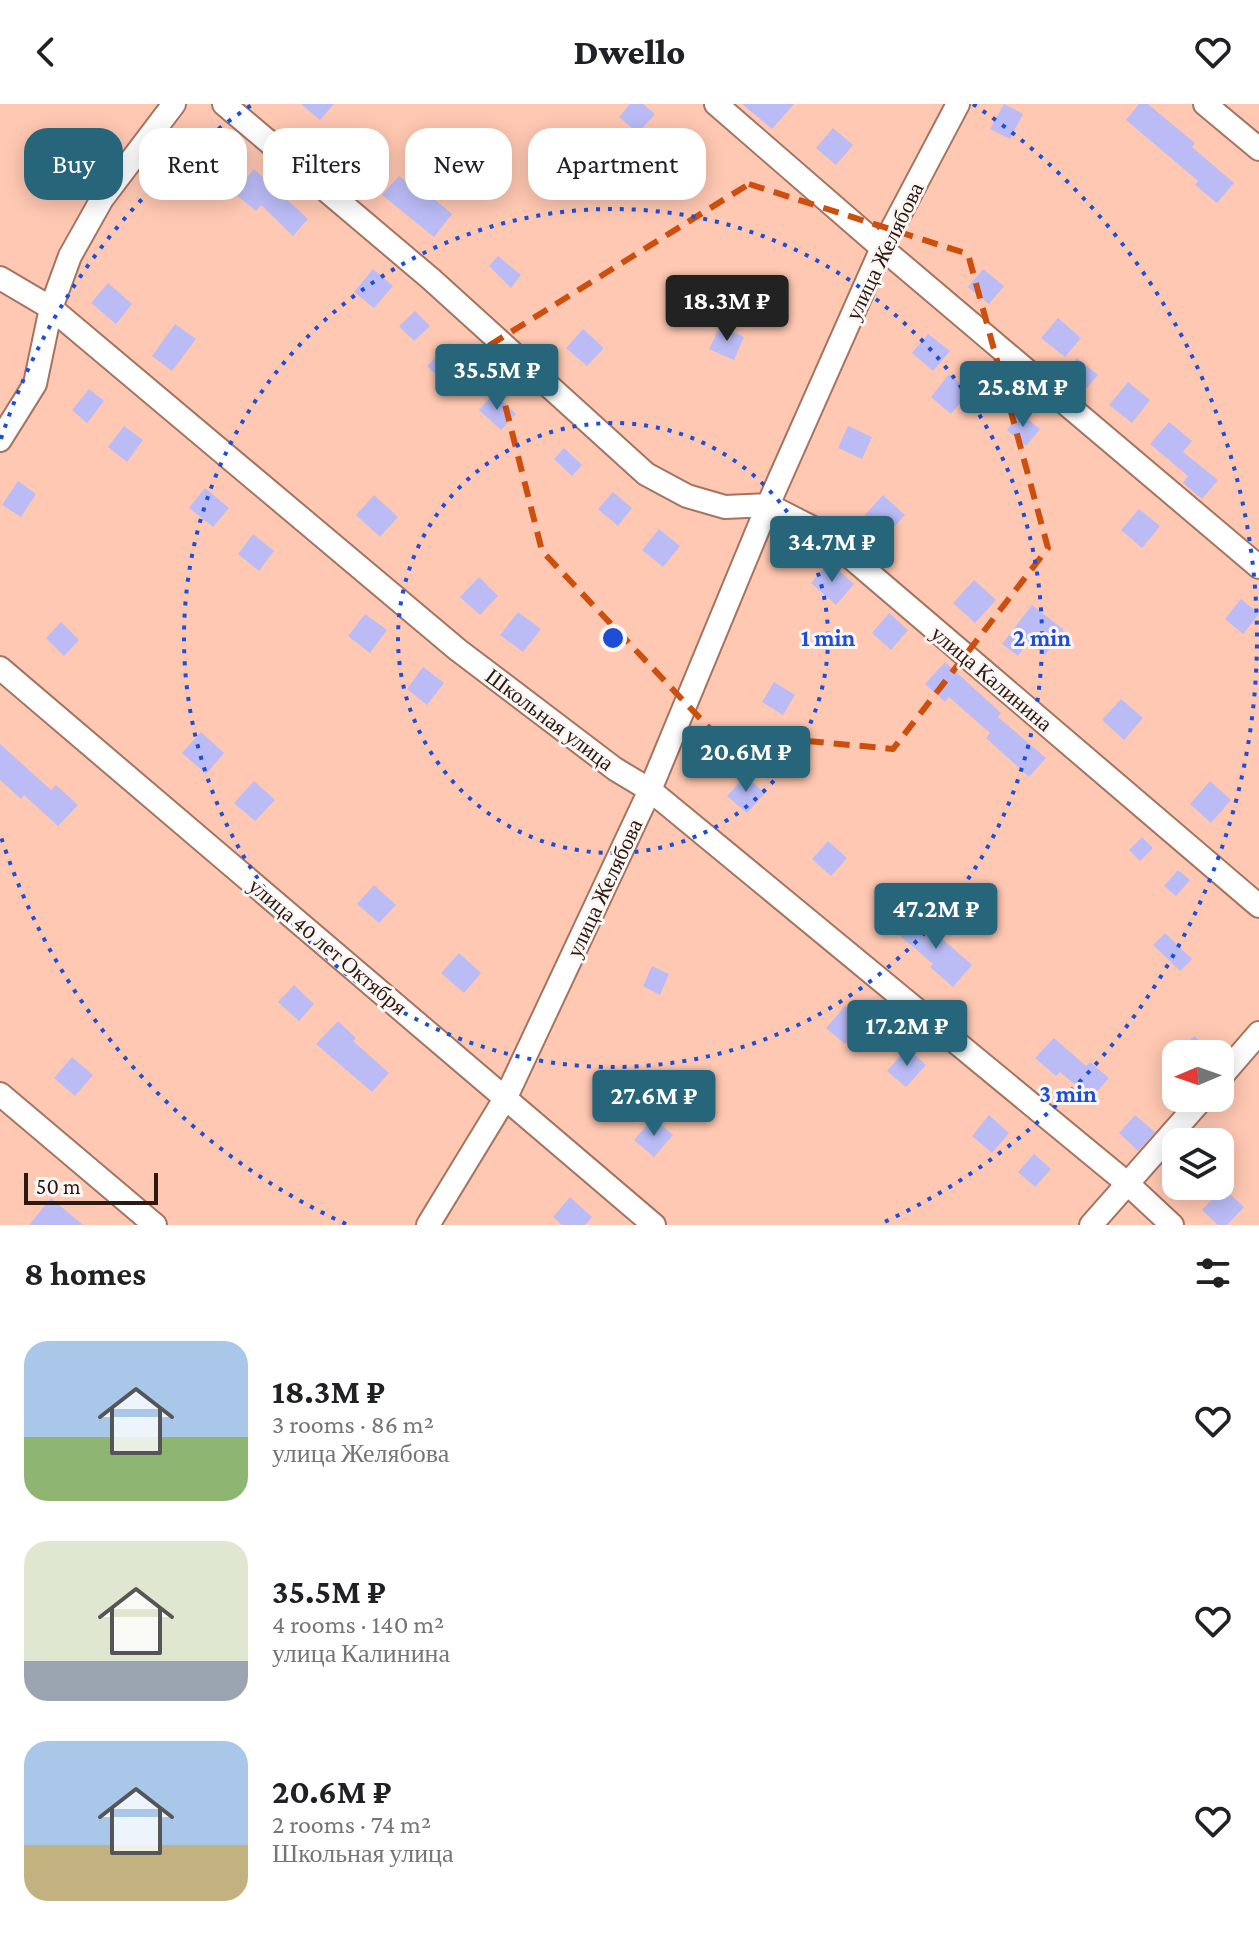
<!DOCTYPE html>
<html lang="en">
<head>
<meta charset="utf-8">
<style>
	body { margin:0; font-family:"Crimson Pro",serif; background:#f6f6f6; color:#202124; height:100vh; display:flex; flex-direction:column; font-size:30px; white-space:nowrap }
	* { box-sizing:border-box; margin:0 }
	p { font-size:26px; color:#757577 }
	.icon { flex:none; width:44px; height:44px; fill:none; stroke:currentColor; stroke-width:2; stroke-linecap:round; stroke-linejoin:round }
	.map { position:relative; height:1121px; overflow:hidden }
	.sheet { display:flex; flex-direction:column; background:#fff; flex:1 }
	.sheet>* { flex:none }
	.top-card { position:absolute; left:24px; top:24px; width:800px; height:72px; display:flex; gap:16px }
	.needle { width:52px; rotate:268deg }
	.fabs { position:absolute; left:1162px; top:936px; display:grid; gap:16px }
	.fabs a { display:grid; place-items:center; width:72px; height:72px; border-radius:16px; background:#fff; box-shadow:0 4px 20px #0003; font-size:40px }
	.scale { position:absolute; left:24px; bottom:20px; width:134px; box-sizing:border-box; padding-left:8px; border:4px solid #2c1911; border-top:0; font-size:22px; line-height:28px; white-space:nowrap; color:#2c1911; -webkit-text-stroke:6px #fcf6f4; paint-order:stroke }
	.price { position:absolute; translate:-50% -68px; padding:0 18px; border-radius:8px; background:#26657a; color:#fff; font-size:26px; line-height:52px; filter:drop-shadow(0 2px 4px #0008) }
	.price::after { content:''; position:absolute; left:50%; top:48px; width:24px; height:18px; margin-left:-12px; background:inherit; clip-path:polygon(0 0,100% 0,50% 100%) }
	.price.on { background:#222; color:#fff }
	ul { padding:0; list-style:none }
	li { display:flex; align-items:center; gap:24px; height:200px; padding:0 24px }
	li span { display:grid; place-items:center; flex:none; width:224px; height:160px; border-radius:24px; color:#555 }
	li>.icon { margin-inline-start:auto }
	span .icon { width:96px; height:96px; fill:#fffc; stroke-width:1 }
	li b { font-size:34px }
	h2 { display:flex; justify-content:space-between; align-items:center; height:96px; padding:0 24px; font-size:34px }
	.pill { padding:0 28px; border-radius:24px; background:#fff; box-shadow:0 4px 20px #0003; font-size:28px; line-height:72px }
	.pill.on { background:#26657a; color:#fff }
	header { display:flex; justify-content:space-between; align-items:center; height:104px; padding:0 24px; background:#fff; font-size:36px; font-weight:800 }
	.map>svg:first-child { display:block }
	.building { fill:#bbbcf6 }
	.lines { fill:none; stroke-linecap:round; stroke-linejoin:round }
	.minor-casing { stroke:#a57460; stroke-width:26 }
	.minor { stroke:#fff; stroke-width:22 }
	.marked { fill:none; stroke:#cc4f0d; stroke-width:6; stroke-dasharray:16 10; stroke-linejoin:round }
	.ring { fill:none; stroke:#1d4ed8; stroke-width:4; stroke-dasharray:4 8 }
	.labels { text-anchor:middle; stroke-width:6; stroke-linejoin:round; paint-order:stroke }
	.street-label { font-size:22px; fill:#2c1911; stroke:#fcf6f4 }
	.centre { fill:#1d4ed8; stroke:#fcf6f4; stroke-width:4 }
	.ring-label { font-size:24px; text-anchor:middle; font-weight:bold; fill:#1d4ed8; stroke:#fcf6f4; stroke-width:6; stroke-linejoin:round; paint-order:stroke }
</style>
</head>
<body>
<header><svg class="icon" aria-label="back" viewBox="0 0 24 24"><path d="M15 5l-7 7 7 7"/></svg>Dwello<svg class="icon" aria-label="heart" viewBox="0 0 24 24"><path d="M12 20l-8-8c-3-5 5-10 8-4 3-6 11-1 8 4z"/></svg></header>
<div class="map">
<svg width="1259" height="1121" viewBox="0 0 1259 1121">
	<rect width="100%" height="100%" fill="#ffc8b2"/>
	<path class="building" d="M301 0H334L320 16Z
		M630 0H643L655 10 638 29 619 13Z
		M742 0H794L772 25Z
		M1004 0 1023 10 1010 35 990 25Z
		M1139 0H1148L1173 21 1195 39 1192 43 1234 79 1217 99 1195 81 1198 77 1126 16Z
		M833 24 853 41 836 61 816 44Z
		M212 26 231 42 213 64 193 48Z
		M678 30 698 48 681 67 661 50Z
		M254 65 308 115 293 132 261 101 256 107 234 89Z
		M399 72 426 94 429 91 452 110 434 133 382 91Z
		M498 152 521 171 511 184 489 162Z
		M373 165 393 182 374 204 354 188Z
		M983 165 1004 182 989 200 968 183Z
		M108 179 132 200 116 220 91 199Z
		M415 207 430 222 414 237 399 222Z
		M1058 214 1081 234 1065 253 1041 234Z
		M175 220 196 235 172 267 152 252Z
		M720 222 744 233 734 256 709 245Z
		M583 225 604 244 587 262 566 244Z
		M928 230 950 247 933 267 912 249Z
		M450 239 471 259 448 282 427 262Z
		M1077 254 1098 271 1083 288 1063 271Z
		M949 270 970 287 951 310 931 293Z
		M1128 278 1150 296 1132 319 1109 301Z
		M89 285 104 297 87 319 72 306Z
		M494 289 516 310 501 326 479 306Z
		M1020 309 1040 325 1026 342 1007 326Z
		M1169 318 1192 337 1183 348 1218 376 1202 395 1183 379 1188 372 1150 340Z
		M124 322 143 336 127 358 108 343Z
		M848 322 872 333 862 355 838 344Z
		M564 344 582 361 572 372 554 355Z
		M18 377 36 390 21 413 2 401Z
		M205 384 229 404 213 423 189 404Z
		M613 388 632 404 618 422 598 405Z
		M374 391 398 413 380 433 356 411Z
		M883 391 905 411 886 432 864 412Z
		M1139 405 1160 422 1142 444 1121 426Z
		M659 425 680 442 663 463 642 446Z
		M253 430 274 447 259 467 238 450Z
		M829 458 854 480 836 501 811 479Z
		M479 473 498 492 480 511 460 493Z
		M974 476 996 496 975 519 953 499Z
		M1241 495 1259 510 1243 530 1225 515Z
		M1032 501 1064 526 1045 551 1028 538 1018 552 1002 540Z
		M518 508 541 525 523 548 500 531Z
		M889 509 908 526 891 546 872 529Z
		M365 510 387 526 370 549 348 532Z
		M61 518 79 536 64 552 46 534Z
		M945 558 1001 609 998 613 1046 654 1029 673 986 634 990 629 949 593 945 598 925 580Z
		M423 563 444 579 427 601 407 585Z
		M774 578 795 591 783 611 762 598Z
		M1121 595 1143 614 1124 636 1102 616Z
		M201 628 224 649 206 670 182 649Z
		M0 640 51 686 56 681 78 701 58 722 24 691 21 695 0 676Z
		M745 672 765 689 747 709 727 692Z
		M254 677 275 696 255 717 234 699Z
		M1210 677 1231 696 1211 719 1190 700Z
		M1142 733 1153 744 1140 757 1129 746Z
		M828 737 847 754 831 772 812 755Z
		M1178 766 1190 776 1176 792 1164 782Z
		M374 781 396 801 379 819 357 800Z
		M915 811 972 861 953 883 930 863 933 860 898 830Z
		M1165 829 1192 855 1180 867 1153 841Z
		M459 849 481 869 464 889 441 869Z
		M652 862 669 870 660 891 643 882Z
		M294 881 314 900 299 917 278 898Z
		M845 902 863 918 845 940 826 924Z
		M338 917 356 934 353 937 389 969 372 988 316 940Z
		M1194 932 1214 950H1179Z
		M1054 934 1086 962 1090 958 1109 974 1091 994 1060 968 1056 972 1035 954Z
		M907 944 926 961 906 983 887 967Z
		M72 953 93 971 75 992 54 974Z
		M989 1011 1009 1029 992 1049 972 1032Z
		M1135 1011 1155 1028 1138 1047 1119 1029Z
		M653 1014 673 1031 654 1053 634 1036Z
		M1034 1050 1051 1065 1035 1083 1018 1068Z
		M1223 1084 1244 1103 1227 1121H1218L1202 1106Z
		M570 1093 592 1113 585 1121H562L553 1113Z
		M51 1094 83 1121H29Z"/>
	<g class="lines">
		<defs>
			<path id="minor" d="M224 0 431 175 646 370 687 392 725 403 768 401 821 428 1259 802
				M716 0 882 144 1259 463
				M1205 0 1259 45
				M0 174 51 204 458 546 615 665 650 686 1128 1080 1172 1121
				M0 336 35 280 51 204 70 152 102 95 174 0
				M0 564 654 1121
				M1220 974 1259 929
				M0 990 155 1121
				M428 1121 506 993 650 686 768 401 882 144 958 0
				M1091 1121 1203 994"/>
		</defs>
		<use href="#minor" class="minor-casing"/>
		<use href="#minor" class="minor"/>
	</g>
	<path class="marked" d="M749 80 968 150 1048 444 893 645 713 628 542 447 490 241Z"/>
	<g class="ring">
		<circle cx="613" cy="534" r="215"/>
		<circle cx="613" cy="534" r="429"/>
		<path d="M346 1120A644 644 0 0 1 1 733M1 335A644 644 0 0 1 253 0M973 0A644 644 0 0 1 880 1120"/>
	</g>
	<g class="labels">
		<g class="street-label">
			<text transform="translate(884 147) rotate(-64)" y="8">улица Желябова</text>
			<text transform="translate(992 574) rotate(40)" y="8">улица Калинина</text>
			<text transform="translate(550 615) rotate(37)" y="8">Школьная улица</text>
			<text transform="translate(604 784) rotate(-65)" y="8">улица Желябова</text>
			<text transform="translate(328 842) rotate(40)" y="8">улица 40 лет Октября</text>
		</g>
	</g>
	<circle cx="613" cy="534" r="12" class="centre"/>
	<g class="ring-label">
		<text x="828" y="542">1 min</text>
		<text x="1042" y="542">2 min</text>
		<text x="1068" y="998">3 min</text>
	</g>
</svg>
<div class="fabs">
<a><svg class="needle" viewBox="-14 -14 28 28"><path d="M0-13l5 13h-10z" fill="#e53935"/><path d="M0 13l5-13h-10z" fill="#757577"/></svg></a>
<a><svg class="icon" aria-label="layers" viewBox="0 0 24 24"><path d="M12 4l9 5-9 5-9-5zM3 14l9 5 9-5"/></svg></a>
</div>
<div class="scale">50 m</div>
<b class="price on" style="left:727px;top:239px">18.3M ₽</b>
<b class="price" style="left:497px;top:308px">35.5M ₽</b>
<b class="price" style="left:1023px;top:325px">25.8M ₽</b>
<b class="price" style="left:832px;top:480px">34.7M ₽</b>
<b class="price" style="left:746px;top:690px">20.6M ₽</b>
<b class="price" style="left:936px;top:847px">47.2M ₽</b>
<b class="price" style="left:907px;top:964px">17.2M ₽</b>
<b class="price" style="left:654px;top:1034px">27.6M ₽</b>
<div class="top-card">
<a class="pill on">Buy</a>
<a class="pill">Rent</a>
<a class="pill">Filters</a>
<a class="pill">New</a>
<a class="pill">Apartment</a>
</div>
</div>
<section class="sheet">
<h2>8 homes<svg class="icon" aria-label="filters" viewBox="0 0 24 24"><path d="M4 7h16M4 17h16"/><circle cx="9" cy="7" r="2"/><circle cx="15" cy="17" r="2"/></svg></h2>
<ul>
<li><span style="background:linear-gradient(#a9c7e8 60%,#8fb573 0)"><svg class="icon" aria-label="home" viewBox="0 0 24 24"><path d="M3 11l9-7 9 7M6 9v11h12V9"/></svg></span><div><b>18.3M ₽</b><p>3 rooms · 86 m²</p><p>улица Желябова</p></div><svg class="icon" aria-label="heart" viewBox="0 0 24 24"><path d="M12 20l-8-8c-3-5 5-10 8-4 3-6 11-1 8 4z"/></svg></li>
<li><span style="background:linear-gradient(#dfe7d0 75%,#9aa5b1 0)"><svg class="icon" aria-label="home" viewBox="0 0 24 24"><path d="M3 11l9-7 9 7M6 9v11h12V9"/></svg></span><div><b>35.5M ₽</b><p>4 rooms · 140 m²</p><p>улица Калинина</p></div><svg class="icon" aria-label="heart" viewBox="0 0 24 24"><path d="M12 20l-8-8c-3-5 5-10 8-4 3-6 11-1 8 4z"/></svg></li>
<li><span style="background:linear-gradient(#a9c7e8 65%,#c2b280 0)"><svg class="icon" aria-label="home" viewBox="0 0 24 24"><path d="M3 11l9-7 9 7M6 9v11h12V9"/></svg></span><div><b>20.6M ₽</b><p>2 rooms · 74 m²</p><p>Школьная улица</p></div><svg class="icon" aria-label="heart" viewBox="0 0 24 24"><path d="M12 20l-8-8c-3-5 5-10 8-4 3-6 11-1 8 4z"/></svg></li>
</ul>
</section>
</body>
</html>
